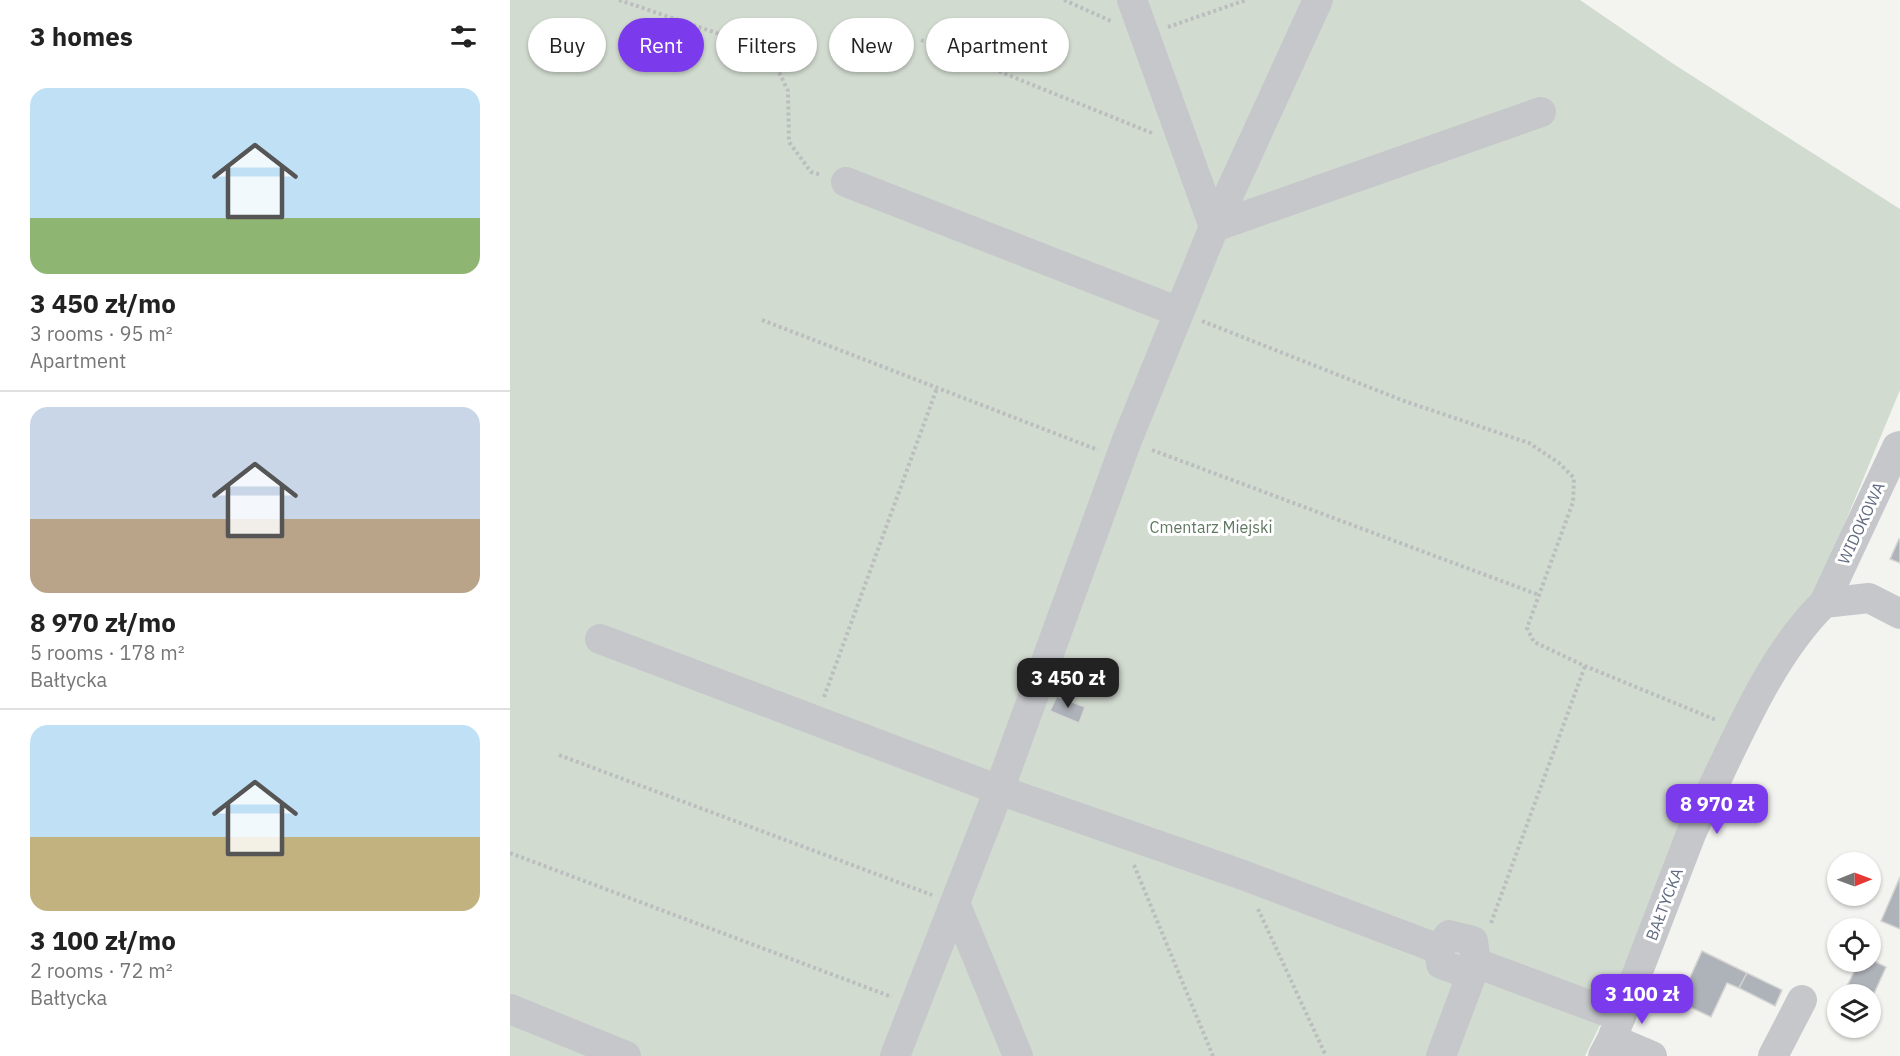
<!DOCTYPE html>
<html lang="en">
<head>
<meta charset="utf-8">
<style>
	body { margin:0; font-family:"IBM Plex Sans",sans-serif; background:#f6f6f6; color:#222; height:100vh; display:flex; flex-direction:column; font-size:22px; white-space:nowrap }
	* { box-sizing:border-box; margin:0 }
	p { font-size:20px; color:#767676 }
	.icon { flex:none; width:33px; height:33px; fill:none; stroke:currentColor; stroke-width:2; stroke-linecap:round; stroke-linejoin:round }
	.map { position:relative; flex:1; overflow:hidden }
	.panel { display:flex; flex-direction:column; background:#fff; width:510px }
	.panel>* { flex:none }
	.hud { position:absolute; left:18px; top:18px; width:570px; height:54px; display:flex; gap:12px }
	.needle { width:39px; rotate:89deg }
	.fabs { position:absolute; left:1317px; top:852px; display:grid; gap:12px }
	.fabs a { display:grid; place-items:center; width:54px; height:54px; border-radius:50%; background:#fff; box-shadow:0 2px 4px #0004; font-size:30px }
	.price { position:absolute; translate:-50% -51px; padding:0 14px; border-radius:12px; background:#7c3aed; color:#fff; font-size:20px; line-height:39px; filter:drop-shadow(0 2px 3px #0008) }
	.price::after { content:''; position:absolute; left:50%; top:36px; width:18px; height:14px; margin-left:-9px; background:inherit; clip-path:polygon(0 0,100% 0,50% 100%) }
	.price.on { background:#222; color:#fff }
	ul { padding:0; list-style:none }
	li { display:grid; align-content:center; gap:12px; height:318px; padding:0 30px }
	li+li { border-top:2px solid #e0e0e0 }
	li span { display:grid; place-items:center; height:186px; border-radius:18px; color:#555 }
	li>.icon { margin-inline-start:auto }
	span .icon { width:108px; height:108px; fill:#fffc; stroke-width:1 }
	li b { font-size:26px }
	h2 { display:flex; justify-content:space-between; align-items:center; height:72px; padding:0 30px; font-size:26px }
	.chip { padding:0 21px; border-radius:27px; background:#fff; box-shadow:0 2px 4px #0004; font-size:21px; line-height:54px }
	.chip.on { background:#7c3aed; color:#fff }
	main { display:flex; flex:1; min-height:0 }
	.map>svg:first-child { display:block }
	.green { fill:#d2dbd0 }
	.building { fill:#aeb2b9; stroke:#d4d5d2; stroke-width:1.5 }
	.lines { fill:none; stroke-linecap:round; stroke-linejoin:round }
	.path { stroke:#bcbdbf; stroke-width:4; stroke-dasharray:3 3; stroke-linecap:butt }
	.minor { stroke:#c5c7cb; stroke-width:30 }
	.labels { text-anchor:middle; stroke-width:6; stroke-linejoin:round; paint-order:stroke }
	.street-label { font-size:16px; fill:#626c81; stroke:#fff }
	.park-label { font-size:16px; fill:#617862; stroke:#fff }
</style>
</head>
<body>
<main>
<section class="panel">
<h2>3 homes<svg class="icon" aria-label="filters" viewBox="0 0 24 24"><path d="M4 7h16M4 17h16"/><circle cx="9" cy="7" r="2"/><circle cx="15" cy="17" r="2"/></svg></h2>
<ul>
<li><span style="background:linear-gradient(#bfe0f5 70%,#8fb573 0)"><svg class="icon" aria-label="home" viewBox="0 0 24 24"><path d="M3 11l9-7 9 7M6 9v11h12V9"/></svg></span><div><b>3 450 zł/mo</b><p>3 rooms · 95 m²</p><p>Apartment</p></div></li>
<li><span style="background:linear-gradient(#c9d6e8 60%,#b9a48a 0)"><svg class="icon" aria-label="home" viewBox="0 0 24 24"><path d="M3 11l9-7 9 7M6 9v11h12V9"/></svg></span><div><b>8 970 zł/mo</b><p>5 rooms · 178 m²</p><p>Bałtycka</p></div></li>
<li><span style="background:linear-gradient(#bfe0f5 60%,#c2b280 0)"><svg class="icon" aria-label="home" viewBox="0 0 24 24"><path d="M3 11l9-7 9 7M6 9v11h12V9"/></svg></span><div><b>3 100 zł/mo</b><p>2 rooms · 72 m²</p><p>Bałtycka</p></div></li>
</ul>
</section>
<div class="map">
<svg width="1390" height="1056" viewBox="0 0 1390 1056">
	<rect width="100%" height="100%" fill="#f3f4ef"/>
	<path class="green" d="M0 0H1070L1162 63 1390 209V390L1291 629 1155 891 1075 1056H0Z"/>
	<path class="building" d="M1389 539 1390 540V563L1380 559Z
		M547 696 575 707 569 723 540 711Z
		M1390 877V929L1371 921Z
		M1192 951 1237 973 1229 988 1217 983 1201 1017 1169 1002Z
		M1360 959 1376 967 1362 998 1360 994H1355L1337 986 1349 962H1360Z
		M1237 973 1272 990 1265 1006 1229 988Z"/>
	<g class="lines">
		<path class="path" d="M109 0 245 46 265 64 278 91 279 142 301 172 312 175
			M554 0 601 21
			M658 27 736 0
			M411 40 642 133
			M252 320 588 450
			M692 321 894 401 1019 443 1049 463 1064 478 1063 502 1017 628 1024 642 1075 666 1206 720
			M642 450 1029 595
			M314 697 427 388
			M49 755 422 895
			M0 853 382 997
			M624 865 703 1056
			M748 909 816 1056
			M981 923 1075 666"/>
		<path class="minor" d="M622 0 704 227 1031 112
			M336 182 669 312
			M1314 603 1359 598 1390 614
			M90 639 489 790 733 875 929 949 931 964 950 971 966 963 1111 1017
			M445 903 508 1056
			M929 949 939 935 963 941 966 963 931 1056
			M0 1009 116 1056
			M1102 1039 1142 1056
			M385 1056 489 790 617 440 704 227 808 0
			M1093 1056 1102 1039 1181 834 1191 812C1225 743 1259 657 1314 603L1387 447 1390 446
			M1263 1056 1292 1000"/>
	</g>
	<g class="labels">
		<g class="street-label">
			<text transform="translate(1351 523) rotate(-65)" y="6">WIDOKOWA</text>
			<text transform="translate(1154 904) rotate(-69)" y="6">BAŁTYCKA</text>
		</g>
		<g class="park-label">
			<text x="701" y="533">Cmentarz Miejski</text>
		</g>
	</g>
</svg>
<div class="fabs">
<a><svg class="needle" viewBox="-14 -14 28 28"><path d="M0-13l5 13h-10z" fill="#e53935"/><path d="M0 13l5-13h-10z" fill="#767676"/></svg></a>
<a><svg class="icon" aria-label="locate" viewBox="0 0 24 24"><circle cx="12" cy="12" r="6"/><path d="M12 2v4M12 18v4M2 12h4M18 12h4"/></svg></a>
<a><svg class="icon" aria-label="layers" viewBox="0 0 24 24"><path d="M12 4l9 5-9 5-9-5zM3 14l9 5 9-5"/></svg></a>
</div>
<b class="price on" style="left:558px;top:709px">3 450 zł</b>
<b class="price" style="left:1207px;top:835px">8 970 zł</b>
<b class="price" style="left:1132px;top:1025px">3 100 zł</b>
<div class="hud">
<a class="chip">Buy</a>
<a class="chip on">Rent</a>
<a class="chip">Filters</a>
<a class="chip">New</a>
<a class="chip">Apartment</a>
</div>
</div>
</main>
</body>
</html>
